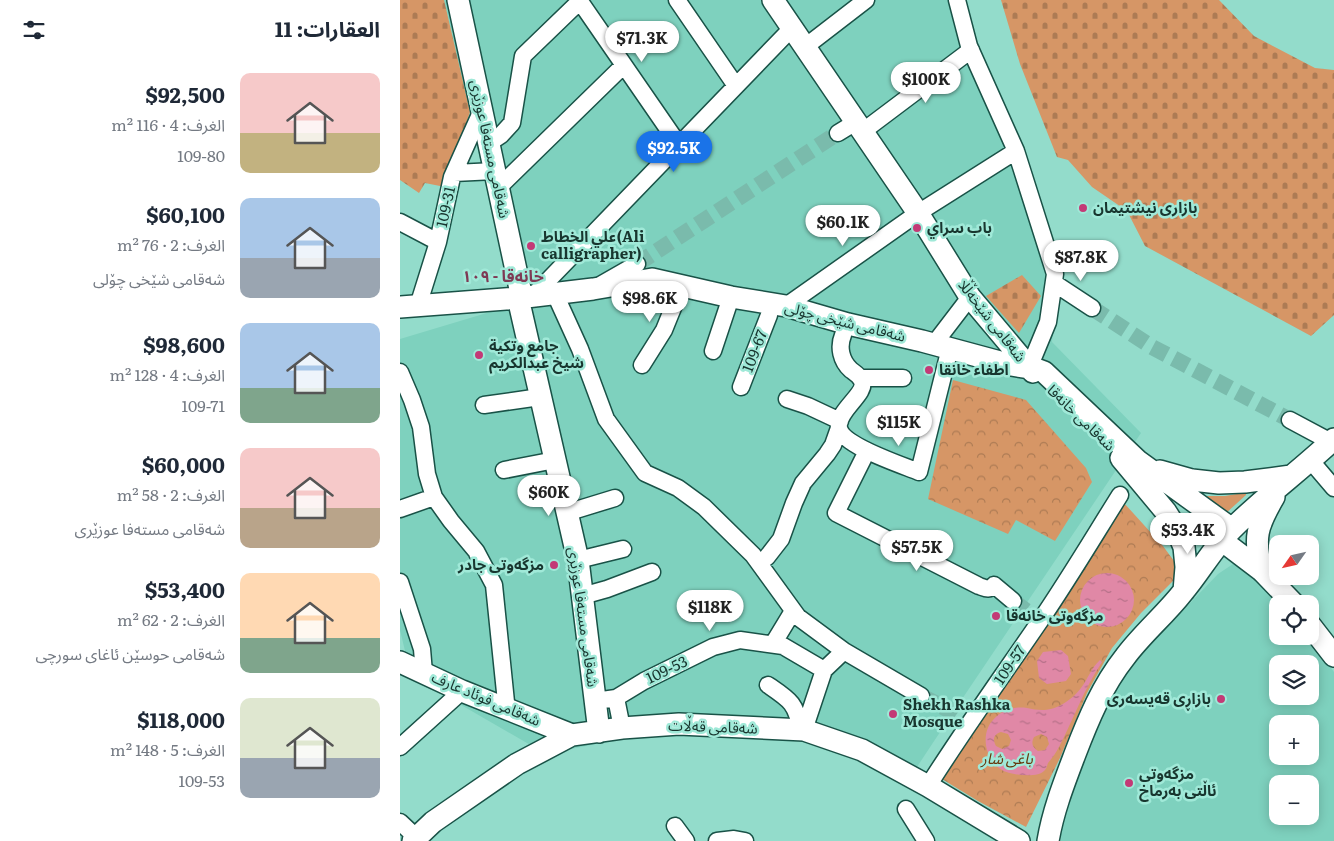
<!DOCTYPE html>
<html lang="ar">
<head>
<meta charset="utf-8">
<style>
	body { margin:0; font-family:Literata,"Noto Sans Arabic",serif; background:#f6f6f7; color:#1f2937; direction:rtl; height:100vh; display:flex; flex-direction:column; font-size:19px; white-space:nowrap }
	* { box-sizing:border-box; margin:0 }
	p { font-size:16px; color:#747a83 }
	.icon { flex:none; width:28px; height:28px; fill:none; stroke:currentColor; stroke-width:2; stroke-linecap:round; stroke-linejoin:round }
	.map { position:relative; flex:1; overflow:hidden; direction:ltr }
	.details { display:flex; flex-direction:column; background:#fff; width:400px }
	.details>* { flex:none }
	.needle { width:32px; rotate:236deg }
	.controls { position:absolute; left:869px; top:535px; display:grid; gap:10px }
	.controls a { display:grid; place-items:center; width:50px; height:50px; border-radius:10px; background:#fff; box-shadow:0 2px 12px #0003; font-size:25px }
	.price { position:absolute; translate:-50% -42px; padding:0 11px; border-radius:18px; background:#fff; color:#222; font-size:16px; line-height:32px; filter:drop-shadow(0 1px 2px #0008) }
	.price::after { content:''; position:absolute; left:50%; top:30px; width:15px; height:11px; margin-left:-8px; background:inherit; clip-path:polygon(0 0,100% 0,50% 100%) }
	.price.current { background:#1a73e8; color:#fff }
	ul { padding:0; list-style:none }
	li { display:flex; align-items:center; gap:15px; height:125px; padding:0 20px }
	li span { display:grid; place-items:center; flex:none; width:140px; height:100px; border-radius:10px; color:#555 }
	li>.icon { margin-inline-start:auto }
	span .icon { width:60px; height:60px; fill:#fffc; stroke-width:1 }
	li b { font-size:21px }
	h2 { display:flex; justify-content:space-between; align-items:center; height:60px; padding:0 20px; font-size:21px }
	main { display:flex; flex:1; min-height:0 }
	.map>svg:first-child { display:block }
	.built { fill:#7ed1be; fill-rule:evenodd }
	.grass { fill:#d69666 }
	.cemetery { fill:url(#cemetery-stones) }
	.park { fill:url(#park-crowns) }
	.water { fill:url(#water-ripples); fill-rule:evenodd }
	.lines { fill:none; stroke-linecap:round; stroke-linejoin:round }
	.minor-tunnel { stroke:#7abbac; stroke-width:16; stroke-dasharray:16 8; stroke-linecap:butt }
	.minor-casing { stroke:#195247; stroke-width:19 }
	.major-casing { stroke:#195247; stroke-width:24 }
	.minor { stroke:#fff; stroke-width:16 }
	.major { stroke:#fff; stroke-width:21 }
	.poi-dot { fill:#c33a76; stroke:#a0e9d8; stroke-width:2 }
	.labels { text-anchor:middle; stroke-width:5; stroke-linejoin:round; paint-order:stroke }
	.street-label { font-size:15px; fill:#18362f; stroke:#a0e9d8 }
	.poi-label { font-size:15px; font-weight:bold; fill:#18362f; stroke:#a0e9d8; text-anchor:start }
	.park-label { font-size:15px; font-style:italic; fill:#66370b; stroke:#a0e9d8 }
	.neighbourhood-label { font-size:16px; font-weight:bold; fill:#7e3954; stroke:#a0e9d8 }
</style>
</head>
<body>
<main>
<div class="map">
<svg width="934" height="841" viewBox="0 0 934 841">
	<defs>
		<pattern id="cemetery-stones" width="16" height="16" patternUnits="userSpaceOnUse" patternTransform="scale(1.25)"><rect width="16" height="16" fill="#d69666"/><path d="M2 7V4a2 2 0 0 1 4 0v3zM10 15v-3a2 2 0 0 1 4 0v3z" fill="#ad7b54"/></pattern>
		<pattern id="park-crowns" width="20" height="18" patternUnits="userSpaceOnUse" patternTransform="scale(1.25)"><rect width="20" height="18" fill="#d69666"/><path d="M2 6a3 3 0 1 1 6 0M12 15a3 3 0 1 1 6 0" fill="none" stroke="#ad7b54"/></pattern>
		<pattern id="water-ripples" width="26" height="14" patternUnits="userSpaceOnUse" patternTransform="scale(1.25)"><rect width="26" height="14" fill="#e088a6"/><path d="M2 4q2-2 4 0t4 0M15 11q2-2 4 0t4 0" fill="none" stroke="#b57088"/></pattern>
	</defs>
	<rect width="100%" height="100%" fill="#93dccb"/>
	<path class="built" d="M44 0H548L555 30 640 221 659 269 652 342 741 433 552 714 507 782 407 737 292 729 211 741 146 754 11 676 0 630V339L113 305Z
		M839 562 882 604H878V636H907L934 672V841H661V827L671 782 707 703 719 684 747 648 818 574 833 564ZM878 664H910V696H878ZM878 724H910V756H878ZM878 784H910V816H878Z"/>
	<path class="grass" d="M843 493H846V495L825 514 806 496H825Z"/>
	<path class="cemetery" d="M0 0H44L70 112 45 187 25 183 19 193 0 180Z
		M601 0H819L854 36 915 68 934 70V315L911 336 745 246 727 211 692 187 668 160 657 157 620 64Z
		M622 275 641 296 619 333 586 296Z"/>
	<path class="park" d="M553 380 626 400 686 468 692 482 655 541 616 520 608 534 528 499Z
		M724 503 763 546 782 572 741 613 712 648 687 693 660 758 626 827 578 801 537 776Z"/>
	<path class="water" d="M680 600a27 27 0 1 1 54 0a27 27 0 1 1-54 0Z
		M661 650 668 656 671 674 666 681 647 684 639 678 637 661 643 652Z
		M700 660 702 662C684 689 674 718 659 747 656 753 652 758 648 763 647 765 647 768 645 770 638 779 610 775 602 770 585 760 580 734 593 720 602 710 614 706 627 708 632 709 637 710 642 710 648 710 656 708 661 705 668 701 676 695 681 688 688 679 691 668 700 660ZM601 732 608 734 611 740 609 746 602 749 596 746C592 739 594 734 601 732ZM641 734 647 737 649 744 645 750 638 751C632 747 631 743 634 737Z"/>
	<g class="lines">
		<path class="minor-tunnel" d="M237 264 438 133
			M692 308 752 347 890 420
			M613 601 633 616
			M521 696 553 712 562 719"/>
		<defs>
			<path id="minor" d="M179 0 279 145
				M277 0 336 86
				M557 0 569 46 616 151 655 274 648 322 629 368
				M405 47 466 0
				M462 132 571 50
				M438 133 456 122
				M89 143 101 135 112 123 123 56 180 1
				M54 173 95 171
				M98 188 224 65
				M0 222 38 242
				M654 283 692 308
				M202 284 237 264
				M155 294 180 349 206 419 245 473 278 488 304 507 353 555 398 617 444 651 521 696
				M133 296 392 28
				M18 306 38 242 52 177 82 110
				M386 306 518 213 616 151
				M443 335C438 347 441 361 451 370 455 373 460 376 462 381 467 394 436 411 439 428 443 446 502 465 519 472L550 348
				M534 344 570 297
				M313 351 329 303
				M242 365 264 330 279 293
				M0 372 12 400 21 427 27 474 34 497 51 521 76 551 94 585 106 702
				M460 378H503
				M341 387 369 315
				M387 399 408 406 440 421
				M84 405 140 397
				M890 420 931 442
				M467 451 436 513 579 586C585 588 589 591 594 585L613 601
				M911 461 934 488
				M104 470 155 460
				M0 509 34 497
				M166 513 215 498
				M178 560 223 549
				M359 563 367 557 381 539 394 503 403 483 427 454 433 445 439 428
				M0 582 22 649 24 673
				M182 596 207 589 252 572
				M373 644 393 611
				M368 685C390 700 396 703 401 730
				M216 698 222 728
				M195 701 216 698 244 681 313 647 340 640 383 646 424 670
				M404 730 424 670 444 651
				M0 747 62 691
				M530 783C565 728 603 675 640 621 668 580 693 538 720 495
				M506 809 526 841
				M0 822 17 838
				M275 826 286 841
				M317 841 334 839 345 841"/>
			<path id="major" d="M58 0 122 298
				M373 0 518 213 570 297 633 372
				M118 298 178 560 199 732
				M0 307 118 298 193 289 252 279 331 297 386 306 448 324 522 341 611 365 636 369 644 372 738 461 832 529
				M721 458 766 512 776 528 784 547 786 567 784 591
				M760 471 792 480 819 483 845 482 891 476
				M812 533 862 571 894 604
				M862 571C853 538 857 526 874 497
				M910 625 934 656
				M0 662 62 691 172 735
				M13 841 33 822 117 764 172 735 222 728 279 724 404 730 462 750 528 786 619 841
				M648 841C653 811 664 783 675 754 688 720 702 686 725 657 742 634 765 615 783 592 800 572 813 548 832 529 864 497 901 470 934 439"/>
		</defs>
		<use href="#minor" class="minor-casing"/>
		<use href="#major" class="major-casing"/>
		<use href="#minor" class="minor"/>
		<use href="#major" class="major"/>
	</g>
	<g class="poi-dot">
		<circle cx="683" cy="208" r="5"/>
		<circle cx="517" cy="228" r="5"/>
		<circle cx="131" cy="246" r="5"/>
		<circle cx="79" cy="355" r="5"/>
		<circle cx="529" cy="370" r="5"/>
		<circle cx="154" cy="565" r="5"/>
		<circle cx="596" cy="616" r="5"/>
		<circle cx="821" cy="699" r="5"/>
		<circle cx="493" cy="714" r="5"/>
		<circle cx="729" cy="783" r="5"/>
	</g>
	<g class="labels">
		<g class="street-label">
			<text transform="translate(90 149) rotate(78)" y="5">شەقامی مستەفا عوزێری</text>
			<text transform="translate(46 207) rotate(-78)" y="5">109-31</text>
			<text transform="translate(592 321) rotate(52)" y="5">شەقامی شێخەڵڵا</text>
			<text transform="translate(445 322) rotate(14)" y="5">شەقامی شێخی چۆلی</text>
			<text transform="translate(355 351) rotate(-69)" y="5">109-67</text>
			<text transform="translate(681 418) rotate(44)" y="5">شەقامی خانەقا</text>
			<text transform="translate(183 617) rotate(82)" y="5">شەقامی مستەفا عوزێری</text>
			<text transform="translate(610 665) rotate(-56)" y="5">109-57</text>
			<text transform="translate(267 670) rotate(-26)" y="5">109-53</text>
			<text transform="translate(86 699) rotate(23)" y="5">شەقامی فوئاد عارف</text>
			<text transform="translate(313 727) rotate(2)" y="5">شەقامی قەڵات</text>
		</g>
		<g class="poi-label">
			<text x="693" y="213">بازاری نیشتیمان</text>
			<text x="527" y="233">باب سراي</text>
			<text x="141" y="242">علي الخطاط(Ali<tspan x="141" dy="17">calligrapher)</tspan></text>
			<text x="89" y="351">جامع وتكية<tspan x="89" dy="17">شيخ عبدالكريم</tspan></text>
			<text x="539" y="375">اطفاء خانقا</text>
			<text x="144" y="570" text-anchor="end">مزگەوتی جادر</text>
			<text x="606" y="621">مزگەوتی خانەقا</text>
			<text x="811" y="704" text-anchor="end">بازاڕی قەیسەری</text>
			<text x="503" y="710">Shekh Rashka<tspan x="503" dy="17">Mosque</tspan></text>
			<text x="739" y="779">مزگەوتی<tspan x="739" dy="17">ئاڵتی بەرماخ</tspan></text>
		</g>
		<g class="park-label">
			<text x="607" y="764">باغی شار</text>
		</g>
		<g class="neighbourhood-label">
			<text x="103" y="282">خانەقا - ١٠٩</text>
		</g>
	</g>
</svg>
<div class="controls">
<a><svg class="needle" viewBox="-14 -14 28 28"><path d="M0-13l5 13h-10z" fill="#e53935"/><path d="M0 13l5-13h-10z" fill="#747a83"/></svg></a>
<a><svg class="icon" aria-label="locate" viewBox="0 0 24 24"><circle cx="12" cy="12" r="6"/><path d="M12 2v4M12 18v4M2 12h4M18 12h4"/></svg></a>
<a><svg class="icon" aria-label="layers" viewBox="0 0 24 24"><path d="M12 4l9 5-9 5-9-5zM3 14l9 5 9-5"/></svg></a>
<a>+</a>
<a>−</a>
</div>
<b class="price" style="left:242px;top:63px">$71.3K</b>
<b class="price" style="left:526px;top:104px">$100K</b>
<b class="price current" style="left:274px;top:173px">$92.5K</b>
<b class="price" style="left:443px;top:247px">$60.1K</b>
<b class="price" style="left:681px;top:282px">$87.8K</b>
<b class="price" style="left:250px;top:323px">$98.6K</b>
<b class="price" style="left:499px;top:447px">$115K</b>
<b class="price" style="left:149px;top:517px">$60K</b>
<b class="price" style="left:788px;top:555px">$53.4K</b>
<b class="price" style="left:517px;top:572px">$57.5K</b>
<b class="price" style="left:310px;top:632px">$118K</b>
</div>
<section class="details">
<h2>العقارات: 11<svg class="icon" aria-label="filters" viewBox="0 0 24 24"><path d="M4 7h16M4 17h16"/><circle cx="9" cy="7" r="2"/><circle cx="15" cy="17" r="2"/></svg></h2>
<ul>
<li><span style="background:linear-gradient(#f6c9c9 60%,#c2b280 0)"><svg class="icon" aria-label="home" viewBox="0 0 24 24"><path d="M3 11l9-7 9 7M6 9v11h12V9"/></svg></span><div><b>$92,500</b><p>الغرف: 4 · 116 m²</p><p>109-80</p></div></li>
<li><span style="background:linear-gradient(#a9c7e8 60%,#9aa5b1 0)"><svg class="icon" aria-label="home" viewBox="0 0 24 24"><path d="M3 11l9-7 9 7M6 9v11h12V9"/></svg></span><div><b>$60,100</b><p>الغرف: 2 · 76 m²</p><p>شەقامی شێخی چۆلی</p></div></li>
<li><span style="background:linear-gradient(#a9c7e8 65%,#7fa58c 0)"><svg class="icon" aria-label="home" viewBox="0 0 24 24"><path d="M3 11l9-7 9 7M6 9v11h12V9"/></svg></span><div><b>$98,600</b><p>الغرف: 4 · 128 m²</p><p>109-71</p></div></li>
<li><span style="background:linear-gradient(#f6c9c9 60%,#b9a48a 0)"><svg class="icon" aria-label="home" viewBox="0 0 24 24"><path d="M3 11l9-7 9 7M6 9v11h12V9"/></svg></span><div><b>$60,000</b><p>الغرف: 2 · 58 m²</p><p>شەقامی مستەفا عوزێری</p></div></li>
<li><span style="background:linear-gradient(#ffd9b3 65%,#7fa58c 0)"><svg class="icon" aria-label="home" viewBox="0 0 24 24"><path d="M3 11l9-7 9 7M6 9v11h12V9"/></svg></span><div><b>$53,400</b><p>الغرف: 2 · 62 m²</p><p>شەقامی حوسێن ئاغای سورچی</p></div></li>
<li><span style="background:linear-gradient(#dfe7d0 60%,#9aa5b1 0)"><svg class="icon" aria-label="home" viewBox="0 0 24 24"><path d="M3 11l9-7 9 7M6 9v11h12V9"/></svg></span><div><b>$118,000</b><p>الغرف: 5 · 148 m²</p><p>109-53</p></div></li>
</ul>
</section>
</main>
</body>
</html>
